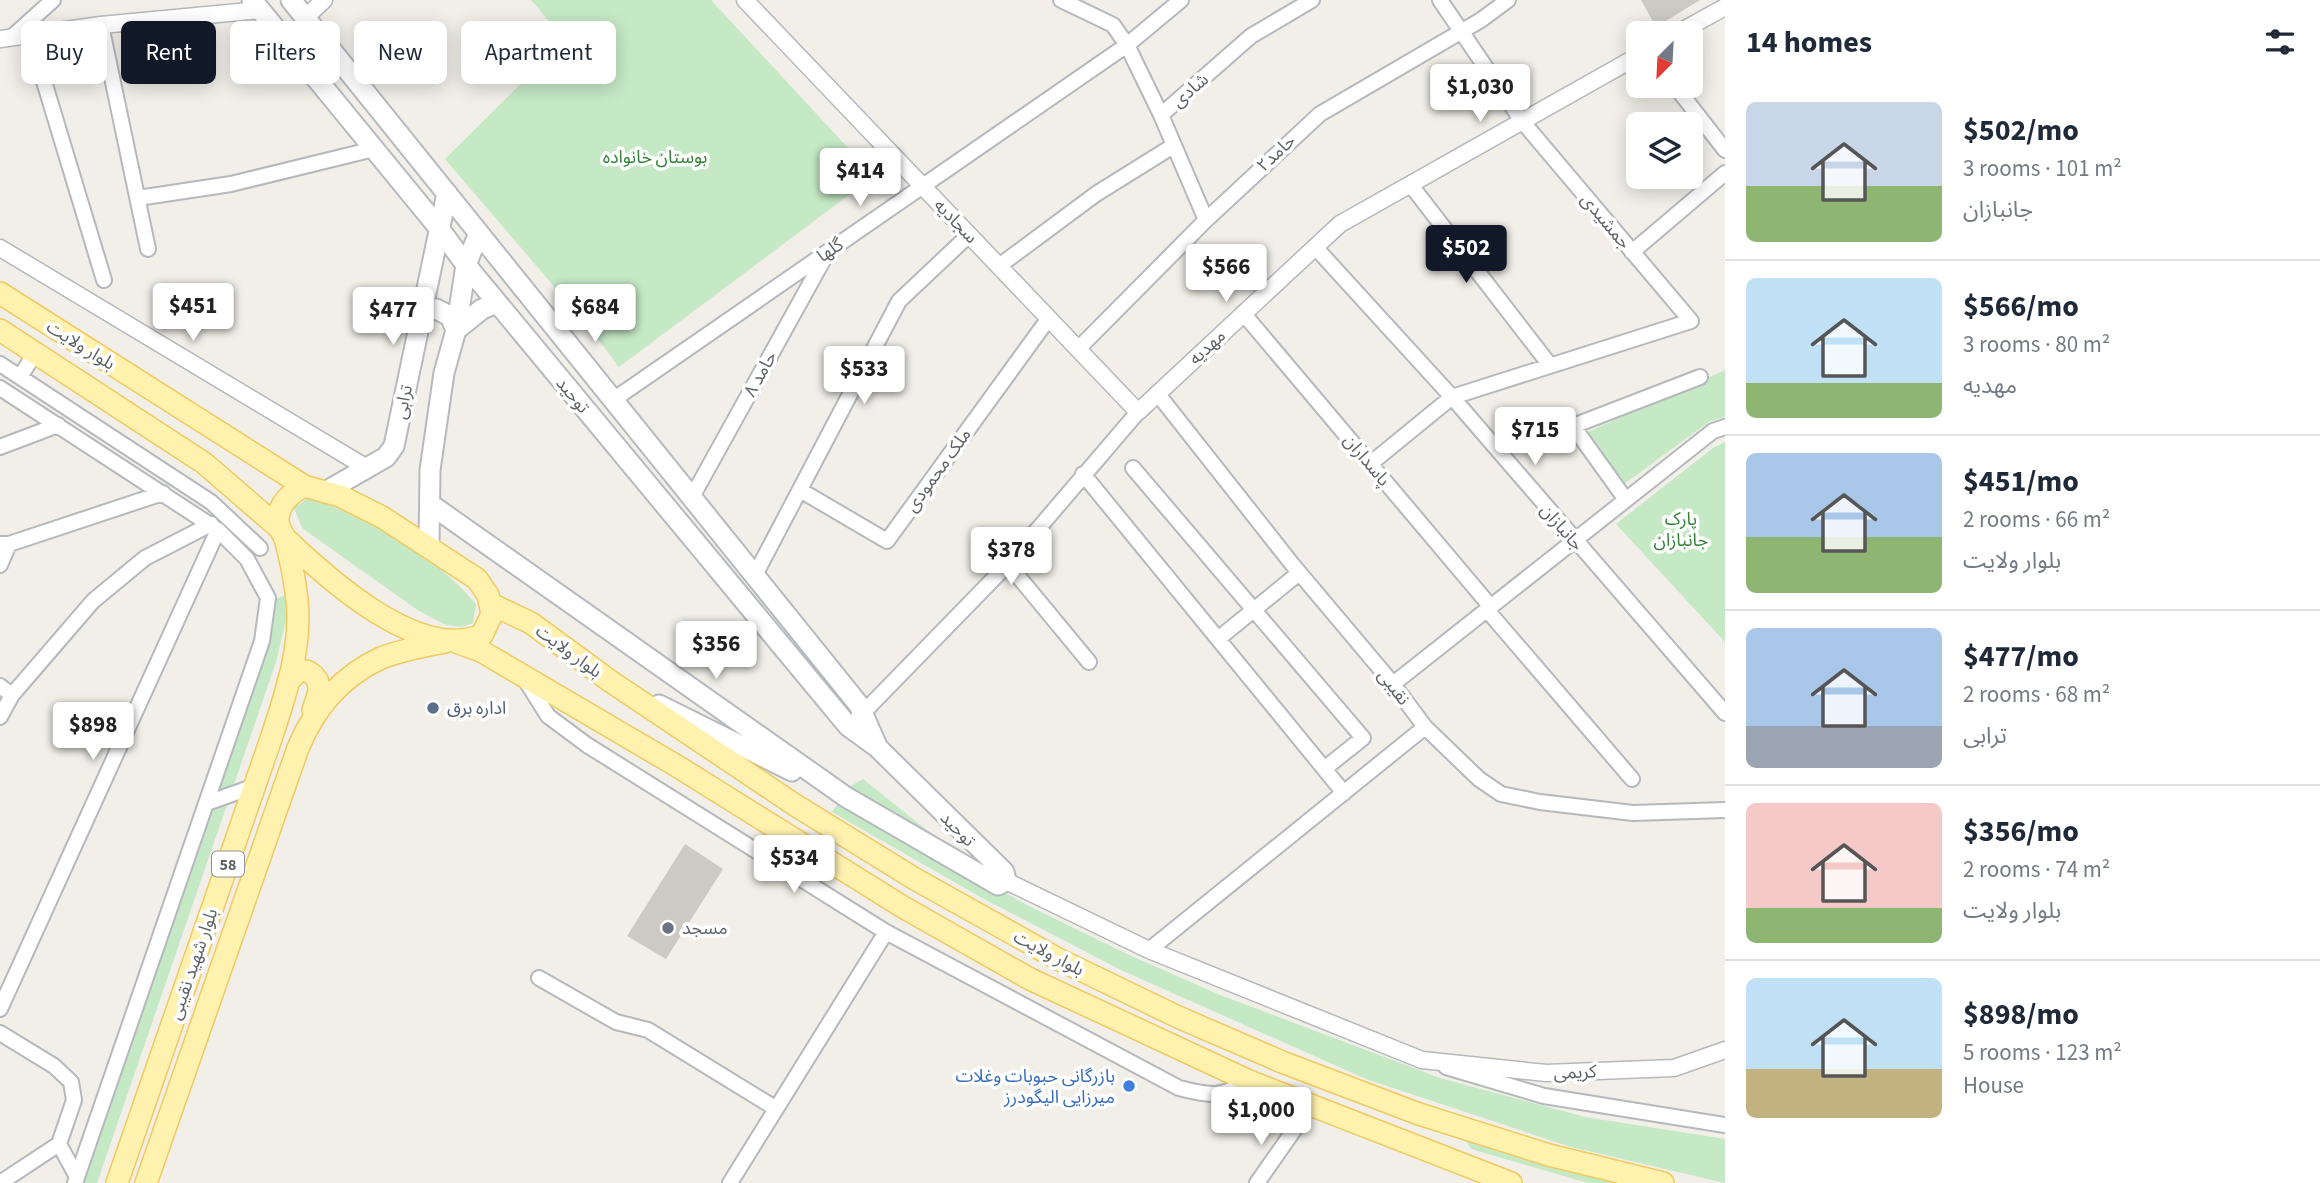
<!DOCTYPE html>
<html lang="en">
<head>
<meta charset="utf-8">
<style>
	body { margin:0; font-family:"Source Sans 3","Noto Sans Arabic",sans-serif; background:#f2f2f3; color:#1f2937; height:100vh; display:flex; flex-direction:column; font-size:26px; white-space:nowrap }
	* { box-sizing:border-box; margin:0 }
	p { font-size:23px; color:#747a83 }
	.icon { flex:none; width:38px; height:38px; fill:none; stroke:currentColor; stroke-width:2; stroke-linecap:round; stroke-linejoin:round }
	.map { position:relative; flex:1; overflow:hidden }
	.sheet { display:flex; flex-direction:column; background:#fff; width:595px }
	.sheet>* { flex:none }
	.hud { position:absolute; left:21px; top:21px; width:665px; height:63px; display:flex; gap:14px }
	.needle { width:46px; rotate:204deg }
	.tools { position:absolute; left:1626px; top:21px; display:grid; gap:14px }
	.tools a { display:grid; place-items:center; width:77px; height:77px; border-radius:10px; background:#fff; box-shadow:0 4px 18px #0003; font-size:35px }
	.price { position:absolute; translate:-50% -60px; padding:0 16px; border-radius:7px; background:#fff; color:#222; font-size:23px; line-height:46px; filter:drop-shadow(0 2px 4px #0008) }
	.price::after { content:''; position:absolute; left:50%; top:42px; width:21px; height:16px; margin-left:-10px; background:inherit; clip-path:polygon(0 0,100% 0,50% 100%) }
	.price.active { background:#111827; color:#fff }
	ul { padding:0; list-style:none }
	li { display:flex; align-items:center; gap:21px; height:175px; padding:0 21px }
	li+li { border-top:2px solid #e0e1e3 }
	li span { display:grid; place-items:center; flex:none; width:196px; height:140px; border-radius:10px; color:#555 }
	li>.icon { margin-inline-start:auto }
	span .icon { width:84px; height:84px; fill:#fffc; stroke-width:1 }
	li b { font-size:30px }
	h2 { display:flex; justify-content:space-between; align-items:center; height:84px; padding:0 21px; font-size:30px }
	.tag { padding:0 24px; border-radius:10px; background:#fff; box-shadow:0 4px 18px #0003; font-size:24px; line-height:63px }
	.tag.active { background:#111827; color:#fff }
	main { display:flex; flex:1; min-height:0 }
	.map>svg:first-child { display:block }
	.green { fill:#c5e8c5 }
	.building { fill:#cccac5 }
	.lines { fill:none; stroke-linecap:round; stroke-linejoin:round }
	.minor-casing { stroke:#b5b8bc; stroke-width:18 }
	.tertiary-casing { stroke:#b5b8bc; stroke-width:19 }
	.secondary-casing { stroke:#b6babf; stroke-width:23 }
	.primary-casing { stroke:#f2c960; stroke-width:24 }
	.minor { stroke:#fff; stroke-width:14 }
	.tertiary { stroke:#fff; stroke-width:16 }
	.secondary { stroke:#fff; stroke-width:19 }
	.primary { stroke:#fff2af; stroke-width:21 }
	.service-dot { fill:#5c6f8a; stroke:#fff; stroke-width:2.5 }
	.worship-dot { fill:#6b7280; stroke:#fff; stroke-width:2.5 }
	.shop-dot { fill:#3f7fe0; stroke:#fff; stroke-width:2.5 }
	.labels { text-anchor:middle; stroke-width:7; stroke-linejoin:round; paint-order:stroke }
	.shield { fill:#fff; stroke:#8f9295; stroke-width:2 }
	.shield-label { font-size:16px; font-weight:bold; fill:#5f6368 }
	.street-label { font-size:18px; fill:#5f6368; stroke:#fff }
	.park-label { font-size:18px; fill:#348238; stroke:#fff }
	.service-label { font-size:18px; fill:#4e5e75; stroke:#fff; text-anchor:start }
	.worship-label { font-size:18px; fill:#5b616d; stroke:#fff; text-anchor:start }
	.shop-label { font-size:18px; fill:#366cbe; stroke:#fff; text-anchor:end }
</style>
</head>
<body>
<main>
<div class="map">
<svg width="1725" height="1183" viewBox="0 0 1725 1183">
	<rect width="100%" height="100%" fill="#f1efe8"/>
	<path class="green" d="M531 0H711L874 176 619 367 587 325 445 159 565 40Z
		M1725 370V417L1710 421 1624 484 1588 432Z
		M1725 442V642L1616 524 1713 448Z
		M309 497C373 522 430 550 476 604L473 623 462 627 446 625 419 611 302 528 294 508Z
		M285 595 286 620 276 662 97 1183H79L276 599Z
		M863 779 933 835 844 790Z
		M839 802 1029 906 1127 954 1220 995 1440 1078 1585 1117 1725 1139V1183L1571 1147 1366 1079 1121 970 984 899 832 812Z
		M1465 1139 1618 1183H1588L1471 1149Z"/>
	<path class="building" d="M1641 0H1700L1656 27Z
		M685 844 723 869 666 959 627 936Z"/>
	<g class="lines">
		<defs>
			<path id="minor" d="M1061 0 1113 25 1127 45 1161 115
				M101 25 148 249
				M30 35 104 280
				M12 37 53 0
				M1675 86 1725 150
				M1410 184 1549 364
				M138 198 231 184 374 149
				M1206 220 1161 115 1251 36 1312 0
				M1315 247 1452 397 1725 713
				M1632 252 1725 173
				M999 266 1096 194 1173 146
				M1243 313 1491 607
				M1078 349 1206 220 1320 114 1481 20 1508 0
				M0 364 211 502 260 548
				M20 377 35 353
				M0 388 218 530 247 559 268 598 262 641 75 1183
				M1157 393 1292 564 1393 684 1425 727 1479 779 1501 794 1540 802 1633 813 1725 810
				M613 400 1127 45 1181 0
				M0 447 58 425
				M1370 464 1452 397 1691 321 1522 121 1440 0
				M1133 468 1363 738 1324 769
				M1083 474 1344 793
				M800 490 887 541 1049 318
				M692 497 826 255
				M1626 500 1573 426 1700 377
				M0 544H9L163 493
				M1008 564 1089 662
				M0 565 9 544
				M755 575 899 301 969 235
				M1487 610 1632 779
				M1218 639 1299 573
				M526 681 548 716 587 745 886 932 730 1183
				M1393 684 1713 431 1725 427
				M0 686 12 695
				M0 717 12 695 93 601 145 558 211 524
				M857 719 1008 564 1138 412
				M207 803 255 786
				M886 932 1179 1088C1211 1096 1220 1098 1249 1081
				M1149 950 1425 727
				M539 978 616 1022 648 1030 775 1108
				M0 1009 218 530
				M0 1033 54 1066 71 1082 74 1100 59 1144 0 1183
				M1446 1067 1544 1096 1725 1125
				M59 1144 77 1177
				M1257 1183 1294 1130"/>
			<path id="tertiary" d="M745 0 1138 412 1340 224 1638 56
				M305 18 324 0
				M1678 33 1725 7
				M0 39 101 25 260 10
				M0 248 367 468
				M1006 881 1149 950 1422 1060 1546 1073 1674 1068 1725 1050"/>
			<path id="secondary" d="M252 0 438 227 466 265 848 726 877 747 1004 872 1006 881 998 885 846 797 430 504
				M291 0 859 705 877 746
				M421 312 436 309 450 316 456 330 482 309 497 303
				M325 492 386 457 394 446 447 193
				M429 547 430 470 444 373 456 330 466 265 479 233
				M659 705 792 771"/>
			<path id="primary" d="M0 293 304 486
				M0 330 204 463 278 527
				M491 604 531 623 610 681 795 805 915 879 1058 959 1178 1017 1282 1062 1419 1114 1549 1155 1663 1183
				M456 642 481 651 677 766 903 907 1030 979 1249 1081 1511 1183
				M288 682C291 679 296 672 301 671 310 669 319 679 319 688 319 695 315 704 313 710
				M117 1183 272 736C286 693 302 647 297 600 295 581 291 561 286 542 284 533 277 528 278 518 280 502 291 493 304 486L340 496 382 517 477 579 488 595 492 614 482 635C419 662 328 579 286 539
				M146 1183 298 748C315 708 340 677 381 658 401 650 424 646 445 642"/>
		</defs>
		<use href="#minor" class="minor-casing"/>
		<use href="#tertiary" class="tertiary-casing"/>
		<use href="#secondary" class="secondary-casing"/>
		<use href="#primary" class="primary-casing"/>
		<use href="#minor" class="minor"/>
		<use href="#tertiary" class="tertiary"/>
		<use href="#secondary" class="secondary"/>
		<use href="#primary" class="primary"/>
	</g>
	<circle class="service-dot" cx="433" cy="708" r="7"/>
	<circle class="worship-dot" cx="668" cy="928" r="7"/>
	<circle class="shop-dot" cx="1129" cy="1086" r="7"/>
	<g class="labels">
		<rect class="shield" x="212" y="851.5" width="32" height="25" rx="5"/>
		<g class="shield-label">
			<text x="228" y="870">58</text>
		</g>
		<g class="street-label">
			<text transform="translate(1190 90) rotate(-41)" y="6">شادی</text>
			<text transform="translate(1276 153) rotate(-43)" y="6">حامد۲</text>
			<text transform="translate(956 221) rotate(46)" y="6">سجادیه</text>
			<text transform="translate(1606 221) rotate(50)" y="6">جمشیدی</text>
			<text transform="translate(830 250) rotate(-35)" y="6">گلها</text>
			<text transform="translate(81 345) rotate(32)" y="6">بلوار ولایت</text>
			<text transform="translate(1207 347) rotate(-43)" y="6">مهدیه</text>
			<text transform="translate(760 374) rotate(-61)" y="6">حامد ۸</text>
			<text transform="translate(573 395) rotate(50)" y="6">توحید</text>
			<text transform="translate(403 402) rotate(-79)" y="6">ترابی</text>
			<text transform="translate(1367 460) rotate(50)" y="6">پاسداران</text>
			<text transform="translate(938 470) rotate(-54)" y="6">ملک محمودی</text>
			<text transform="translate(1562 527) rotate(49)" y="6">جانبازان</text>
			<text transform="translate(569 651) rotate(36)" y="6">بلوار ولایت</text>
			<text transform="translate(1394 687) rotate(52)" y="6">نقیبی</text>
			<text transform="translate(958 829) rotate(45)" y="6">توحید</text>
			<text transform="translate(1049 953) rotate(28)" y="6">بلوار ولایت</text>
			<text transform="translate(193 964) rotate(-71)" y="6">بلوار شهید نقیبی</text>
			<text transform="translate(1575 1072) rotate(-2)" y="6">کریمی</text>
		</g>
		<g class="park-label">
			<text x="655" y="163">بوستان خانواده</text>
			<text x="1681" y="525">پارک<tspan x="1681" dy="21">جانبازان</tspan></text>
		</g>
		<g class="service-label">
			<text x="447" y="714">اداره برق</text>
		</g>
		<g class="worship-label">
			<text x="682" y="934">مسجد</text>
		</g>
		<g class="shop-label">
			<text x="1115" y="1082">بازرگانی حبوبات وغلات<tspan x="1115" dy="21">میرزایی الیگودرز</tspan></text>
		</g>
	</g>
</svg>
<div class="tools">
<a><svg class="needle" viewBox="-14 -14 28 28"><path d="M0-13l5 13h-10z" fill="#e53935"/><path d="M0 13l5-13h-10z" fill="#747a83"/></svg></a>
<a><svg class="icon" aria-label="layers" viewBox="0 0 24 24"><path d="M12 4l9 5-9 5-9-5zM3 14l9 5 9-5"/></svg></a>
</div>
<b class="price" style="left:1480px;top:124px">$1,030</b>
<b class="price" style="left:860px;top:208px">$414</b>
<b class="price active" style="left:1466px;top:285px">$502</b>
<b class="price" style="left:1226px;top:304px">$566</b>
<b class="price" style="left:193px;top:343px">$451</b>
<b class="price" style="left:595px;top:344px">$684</b>
<b class="price" style="left:393px;top:347px">$477</b>
<b class="price" style="left:864px;top:406px">$533</b>
<b class="price" style="left:1535px;top:467px">$715</b>
<b class="price" style="left:1011px;top:587px">$378</b>
<b class="price" style="left:716px;top:681px">$356</b>
<b class="price" style="left:93px;top:762px">$898</b>
<b class="price" style="left:794px;top:895px">$534</b>
<b class="price" style="left:1261px;top:1147px">$1,000</b>
<div class="hud">
<a class="tag">Buy</a>
<a class="tag active">Rent</a>
<a class="tag">Filters</a>
<a class="tag">New</a>
<a class="tag">Apartment</a>
</div>
</div>
<section class="sheet">
<h2>14 homes<svg class="icon" aria-label="filters" viewBox="0 0 24 24"><path d="M4 7h16M4 17h16"/><circle cx="9" cy="7" r="2"/><circle cx="15" cy="17" r="2"/></svg></h2>
<ul>
<li><span style="background:linear-gradient(#c9d6e8 60%,#8fb573 0)"><svg class="icon" aria-label="home" viewBox="0 0 24 24"><path d="M3 11l9-7 9 7M6 9v11h12V9"/></svg></span><div><b>$502/mo</b><p>3 rooms · 101 m²</p><p>جانبازان</p></div></li>
<li><span style="background:linear-gradient(#bfe0f5 75%,#8fb573 0)"><svg class="icon" aria-label="home" viewBox="0 0 24 24"><path d="M3 11l9-7 9 7M6 9v11h12V9"/></svg></span><div><b>$566/mo</b><p>3 rooms · 80 m²</p><p>مهدیه</p></div></li>
<li><span style="background:linear-gradient(#a9c7e8 60%,#8fb573 0)"><svg class="icon" aria-label="home" viewBox="0 0 24 24"><path d="M3 11l9-7 9 7M6 9v11h12V9"/></svg></span><div><b>$451/mo</b><p>2 rooms · 66 m²</p><p>بلوار ولایت</p></div></li>
<li><span style="background:linear-gradient(#a9c7e8 70%,#9aa5b1 0)"><svg class="icon" aria-label="home" viewBox="0 0 24 24"><path d="M3 11l9-7 9 7M6 9v11h12V9"/></svg></span><div><b>$477/mo</b><p>2 rooms · 68 m²</p><p>ترابی</p></div></li>
<li><span style="background:linear-gradient(#f6c9c9 75%,#8fb573 0)"><svg class="icon" aria-label="home" viewBox="0 0 24 24"><path d="M3 11l9-7 9 7M6 9v11h12V9"/></svg></span><div><b>$356/mo</b><p>2 rooms · 74 m²</p><p>بلوار ولایت</p></div></li>
<li><span style="background:linear-gradient(#bfe0f5 65%,#c2b280 0)"><svg class="icon" aria-label="home" viewBox="0 0 24 24"><path d="M3 11l9-7 9 7M6 9v11h12V9"/></svg></span><div><b>$898/mo</b><p>5 rooms · 123 m²</p><p>House</p></div></li>
</ul>
</section>
</main>
</body>
</html>
